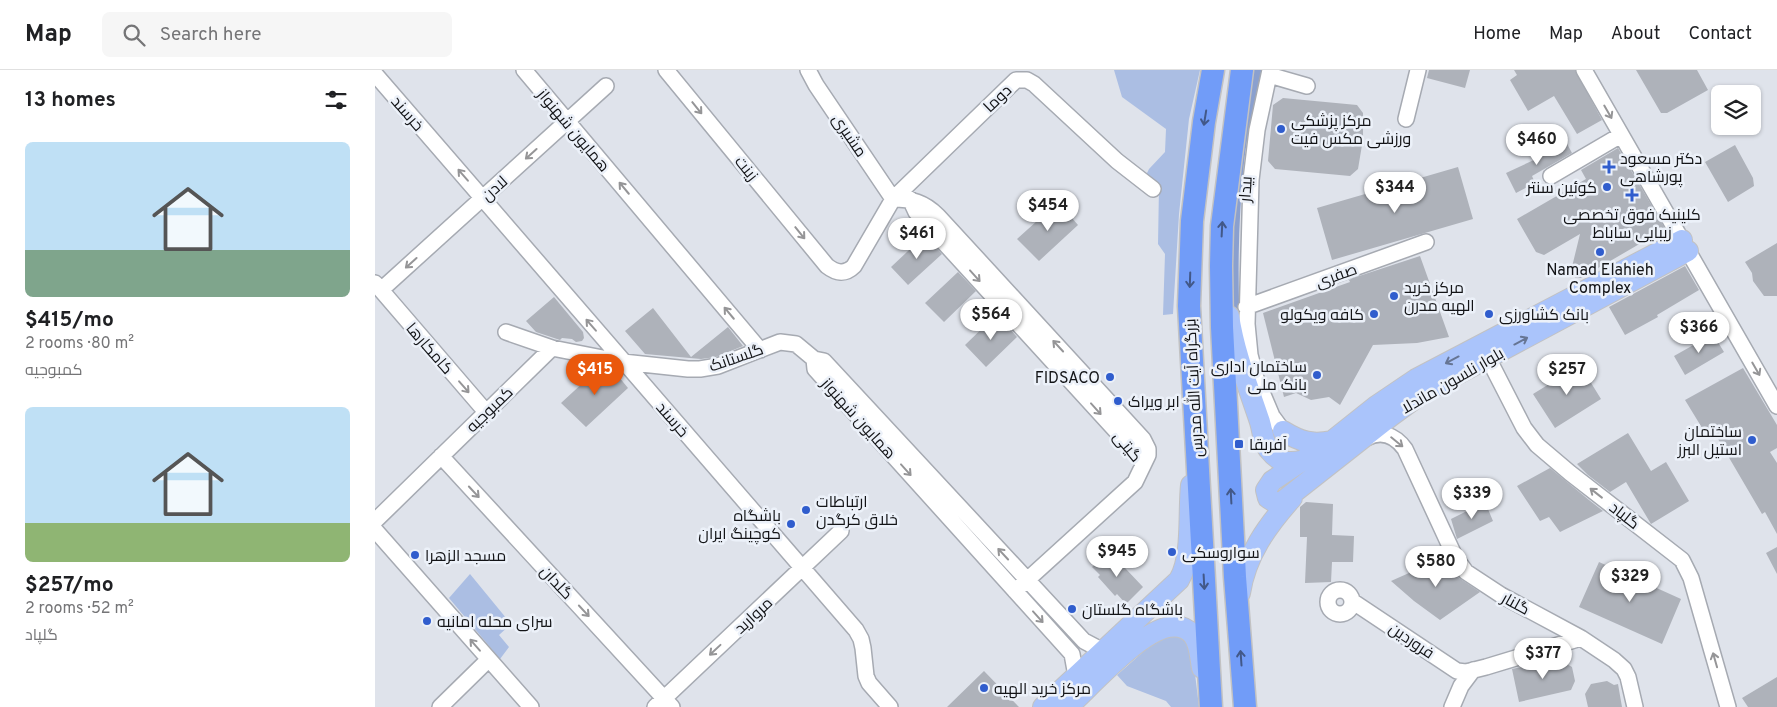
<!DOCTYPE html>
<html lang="en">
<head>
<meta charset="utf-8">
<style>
	body { margin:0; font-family:Overpass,Cairo,sans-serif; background:#f6f6f6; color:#202124; height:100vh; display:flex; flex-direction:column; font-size:19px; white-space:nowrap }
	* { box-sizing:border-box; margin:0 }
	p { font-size:16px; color:#757577 }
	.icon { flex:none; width:28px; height:28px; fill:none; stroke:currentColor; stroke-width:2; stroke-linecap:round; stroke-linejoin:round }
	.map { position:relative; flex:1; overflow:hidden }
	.side { display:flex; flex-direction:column; background:#fff; width:375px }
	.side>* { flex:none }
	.tools { position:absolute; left:1336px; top:15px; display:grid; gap:10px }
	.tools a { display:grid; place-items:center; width:50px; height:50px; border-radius:8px; background:#fff; box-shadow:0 1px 4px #0004; font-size:25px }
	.price { position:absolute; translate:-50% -42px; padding:0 11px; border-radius:18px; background:#fff; color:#222; font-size:16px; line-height:32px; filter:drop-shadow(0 1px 2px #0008) }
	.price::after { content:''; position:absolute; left:50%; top:30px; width:15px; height:11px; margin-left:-8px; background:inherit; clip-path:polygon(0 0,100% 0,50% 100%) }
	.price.selected { background:#ea580c; color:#fff }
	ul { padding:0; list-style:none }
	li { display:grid; align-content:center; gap:10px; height:265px; padding:0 25px }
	li span { display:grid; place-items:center; height:155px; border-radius:8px; color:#555 }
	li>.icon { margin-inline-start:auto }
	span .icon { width:90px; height:90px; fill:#fffc; stroke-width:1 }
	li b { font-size:21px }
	h2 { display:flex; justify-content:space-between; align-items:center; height:60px; padding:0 25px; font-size:21px }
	header { display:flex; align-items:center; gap:30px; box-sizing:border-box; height:70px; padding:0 25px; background:#fff; border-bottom:1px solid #e0e0e0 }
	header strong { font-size:24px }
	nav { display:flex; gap:28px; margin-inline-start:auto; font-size:18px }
	.search { width:350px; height:45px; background:#f6f6f6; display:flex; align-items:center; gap:12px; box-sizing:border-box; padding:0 18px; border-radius:8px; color:#757577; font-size:19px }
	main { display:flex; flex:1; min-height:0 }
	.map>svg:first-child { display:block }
	.green { fill:#abbee3 }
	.forest { fill:#8aa0cf }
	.building { fill:#aeb2ba }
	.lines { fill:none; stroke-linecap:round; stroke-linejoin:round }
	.minor-casing { stroke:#a6aab2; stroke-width:18 }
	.major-casing { stroke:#c2c2c3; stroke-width:22 }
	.highway-casing { stroke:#c2c2c3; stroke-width:25 }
	.minor { stroke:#fff; stroke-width:15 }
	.major { stroke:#aac4fb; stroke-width:20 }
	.highway { stroke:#719cf8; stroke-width:22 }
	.oneway { stroke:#959597 }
	.oneway2 { stroke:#425888 }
	.oneway3 { stroke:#667594 }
	.poi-dot { fill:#305dcd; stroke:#ecf1f9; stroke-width:2 }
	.labels { text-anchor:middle; stroke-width:5; stroke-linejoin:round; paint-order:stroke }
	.street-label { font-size:16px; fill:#131417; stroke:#ecf1f9 }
	.poi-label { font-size:16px; fill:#131417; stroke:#ecf1f9; text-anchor:start }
</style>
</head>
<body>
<header>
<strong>Map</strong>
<div class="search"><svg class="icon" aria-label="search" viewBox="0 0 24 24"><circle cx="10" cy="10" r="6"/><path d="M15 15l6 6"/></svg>Search here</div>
<nav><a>Home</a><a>Map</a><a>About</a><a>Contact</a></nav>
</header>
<main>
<section class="side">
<h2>13 homes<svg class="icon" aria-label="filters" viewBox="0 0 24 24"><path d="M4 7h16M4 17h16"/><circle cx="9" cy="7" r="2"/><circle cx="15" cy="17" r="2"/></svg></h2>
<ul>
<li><span style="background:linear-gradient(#bfe0f5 70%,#7fa58c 0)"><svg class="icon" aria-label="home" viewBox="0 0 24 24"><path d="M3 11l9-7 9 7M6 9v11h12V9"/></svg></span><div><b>$415/mo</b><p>2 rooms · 80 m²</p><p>کمبوجیه</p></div></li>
<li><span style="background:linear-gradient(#bfe0f5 75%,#8fb573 0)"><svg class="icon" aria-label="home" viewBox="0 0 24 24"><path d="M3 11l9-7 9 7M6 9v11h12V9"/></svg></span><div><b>$257/mo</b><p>2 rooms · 52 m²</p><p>گلپاد</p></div></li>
</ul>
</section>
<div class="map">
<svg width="1402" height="637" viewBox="0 0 1402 637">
	<rect width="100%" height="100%" fill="#dfe3eb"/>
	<path class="green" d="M739 0H825L814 49 804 144 798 244 788 245 790 184 783 174 784 117 769 109 774 99 790 82 791 59 747 27Z
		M95 504 136 554 124 565 134 577 125 589 74 528Z
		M787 565 808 566 818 587 824 637H796L791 631 752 616 742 605Z"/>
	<path class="forest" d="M874 0H887C881 31 872 62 869 93 863 153 862 213 866 272L858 239 856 171Z"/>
	<path class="building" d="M1054 0H1095L1090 18 1052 8Z
		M1139 0H1200L1227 50 1202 64 1179 26 1153 41 1135 10 1142 5Z
		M1261 0H1322L1333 20 1292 43H1286Z
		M908 28 982 35 988 43V69L983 99 975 106 900 99 893 91 898 35Z
		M1190 70 1197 83 1157 106 1160 113 1141 123 1131 103 1161 89 1159 87Z
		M1360 75 1378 108 1379 116 1353 132 1330 92Z
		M1243 78 1289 157 1285 162 1206 208H1201L1198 206 1196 201 1205 164 1169 185 1161 182 1142 149 1211 109 1206 100Z
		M1083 97 1098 149 957 190 942 138Z
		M683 132 703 155 664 191 642 169Z
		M550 165 567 184 533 215 516 197Z
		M1402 173V226H1389L1378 211 1377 203 1370 192Z
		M1045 186 1074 267 1042 273 998 275 965 335 954 327 936 330 921 323 909 327 888 243 975 212 974 210 978 208Z
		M1310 196 1324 220 1282 245 1283 247 1250 265 1234 237Z
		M583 202 601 221 569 252 550 233Z
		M179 227 208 262 209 268 207 271 201 272 197 269 187 268 185 270 161 262 151 251Z
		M278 238 316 287 353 257 368 276 341 287 326 289 270 284 250 261Z
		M622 244 642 267 611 297 590 275Z
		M1338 264 1349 282 1310 305 1299 286Z
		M1205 295 1226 329 1180 358 1158 324Z
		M224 298 236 302 244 307 253 318 211 357 186 333Z
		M1368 298 1402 355V378L1395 382 1402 393V464L1390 442 1387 444 1339 362 1332 366 1310 330Z
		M1253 363 1276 401 1291 392 1314 431 1276 454 1251 412 1235 422 1213 405 1202 394Z
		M1175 398 1214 430 1228 441 1185 462 1174 447 1165 451 1142 416Z
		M931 432 958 434 957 465 979 466 978 492H957L956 512 930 513 932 467H925V437Z
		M1110 432 1118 451 1082 469 1076 449Z
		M1402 477V504L1391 483Z
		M734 481 768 517 751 534 742 524 740 526 723 507 725 505 717 497Z
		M1070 487 1084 508 1105 522 1065 550 1039 531 1016 511Z
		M1224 492 1306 529 1287 574 1204 537Z
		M1189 588 1190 593 1197 597 1200 611 1196 620 1144 632 1137 599Z
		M609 601 644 637H572Z
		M1402 607V637H1373L1367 628Z
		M1232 611 1239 615 1243 614 1247 637H1213L1210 624 1216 614Z"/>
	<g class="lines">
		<defs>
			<path id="minor" d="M149 0 385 280
				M291 0 452 196C461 203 470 205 479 196L518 129 641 10H652L659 14 742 91 778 119
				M433 0 441 15 518 129
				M895 0 882 60 876 110 872 254 875 285 881 308 897 346 908 361
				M1209 0 1402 336
				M0 4 481 560 486 569 488 578 491 606 494 613 515 637
				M894 5 932 16
				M1031 49 1043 0
				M1176 106 1246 65
				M518 129C537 129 549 132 563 146L768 369 773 379V385L760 412 640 521
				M535 129 541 142 763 385 768 395
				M0 213 111 342
				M6 220 231 16
				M871 237 1051 172
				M131 262 177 278 248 292 313 299H325L343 296 405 272 421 274 439 289
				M1109 280 1149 358 1162 375 1195 403 1307 490 1316 508 1353 637
				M439 289 440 299 697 584 701 606
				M439 289 449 291 709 571 728 581
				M991 368C1006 360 1020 365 1030 379L1080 487 1091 502 1126 525 1206 568 1239 590 1249 599 1253 607 1260 637
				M66 386 297 637
				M0 451 177 278
				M0 460 156 637
				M953 532a12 12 0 1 1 24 0a12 12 0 1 1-24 0Z
				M977 531 1082 601 1091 602 1111 597 1206 568
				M65 637 113 590
				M280 637 466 461
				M1077 637 1086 616 1098 600"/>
			<path id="major" d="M1307 170 1041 309 1001 336 957 371 897 411 891 420 893 428 901 433 908 431 1016 346 1049 322 1313 181
				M854 246C860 284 873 316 885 352 888 362 888 374 895 381 904 393 915 394 929 390
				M908 361C926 372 937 375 957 371
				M865 523C871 485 892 456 917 428
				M668 637 804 510C818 487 813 442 816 415
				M693 637C717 615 764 562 794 557 804 555 812 558 818 565 825 574 825 588 827 598"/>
			<path id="highway" d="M867 0 847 156 846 196 847 257 860 507 870 637
				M836 637 814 236 817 151 829 52 838 0"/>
		</defs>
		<use href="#minor" class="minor-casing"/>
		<use href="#major" class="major-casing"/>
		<use href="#highway" class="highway-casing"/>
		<use href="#minor" class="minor"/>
		<use href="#major" class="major"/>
		<use href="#highway" class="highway"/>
	</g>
	<defs><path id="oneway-shaft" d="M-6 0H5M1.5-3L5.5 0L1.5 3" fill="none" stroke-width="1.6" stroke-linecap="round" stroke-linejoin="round" transform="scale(1.25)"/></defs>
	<g class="oneway">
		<use href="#oneway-shaft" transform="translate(322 38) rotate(51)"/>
		<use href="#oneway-shaft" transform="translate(1233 42) rotate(60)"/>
		<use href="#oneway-shaft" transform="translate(156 84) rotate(138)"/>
		<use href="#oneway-shaft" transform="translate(88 105) rotate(-131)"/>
		<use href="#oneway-shaft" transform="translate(249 118) rotate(-130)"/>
		<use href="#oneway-shaft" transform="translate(425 163) rotate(51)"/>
		<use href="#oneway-shaft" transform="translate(36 193) rotate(138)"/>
		<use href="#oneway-shaft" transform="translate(600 206) rotate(48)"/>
		<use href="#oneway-shaft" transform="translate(354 243) rotate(-130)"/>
		<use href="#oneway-shaft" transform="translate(216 255) rotate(-131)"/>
		<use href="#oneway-shaft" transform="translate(683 276) rotate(-133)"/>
		<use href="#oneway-shaft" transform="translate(1381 299) rotate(60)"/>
		<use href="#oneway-shaft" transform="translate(89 317) rotate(49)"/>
		<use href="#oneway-shaft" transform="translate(721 339) rotate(48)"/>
		<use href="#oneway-shaft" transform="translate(1022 372) rotate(39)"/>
		<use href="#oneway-shaft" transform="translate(531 400) rotate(48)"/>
		<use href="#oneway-shaft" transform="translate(99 422) rotate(47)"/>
		<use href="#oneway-shaft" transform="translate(1221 423) rotate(-142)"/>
		<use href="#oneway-shaft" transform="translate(628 484) rotate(-133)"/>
		<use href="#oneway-shaft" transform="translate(209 541) rotate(47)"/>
		<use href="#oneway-shaft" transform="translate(663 547) rotate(48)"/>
		<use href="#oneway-shaft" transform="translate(100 575) rotate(-131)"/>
		<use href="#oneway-shaft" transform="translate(340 580) rotate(137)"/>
		<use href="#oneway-shaft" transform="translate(1340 590) rotate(-106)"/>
	</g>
	<g class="oneway2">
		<use href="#oneway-shaft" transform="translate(830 48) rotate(99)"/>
		<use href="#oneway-shaft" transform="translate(847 159) rotate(-87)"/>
		<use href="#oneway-shaft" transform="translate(815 210) rotate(92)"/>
		<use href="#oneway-shaft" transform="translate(856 426) rotate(-93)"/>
		<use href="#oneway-shaft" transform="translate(829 512) rotate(87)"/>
		<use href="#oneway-shaft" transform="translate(866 588) rotate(-94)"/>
	</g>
	<g class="oneway3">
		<use href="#oneway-shaft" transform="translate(1146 271) rotate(-28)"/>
		<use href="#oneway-shaft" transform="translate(1077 290) rotate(152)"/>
	</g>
	<g class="poi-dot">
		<circle cx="906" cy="59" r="5"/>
		<path d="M1231.5 89.5h5v5h5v5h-5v5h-5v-5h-5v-5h5z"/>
		<circle cx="1232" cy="117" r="5"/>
		<path d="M1254.5 117.5h5v5h5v5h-5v5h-5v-5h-5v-5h5z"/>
		<circle cx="1225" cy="182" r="5"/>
		<circle cx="1019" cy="226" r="5"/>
		<circle cx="999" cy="244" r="5"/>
		<circle cx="1114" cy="244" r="5"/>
		<circle cx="942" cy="305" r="5"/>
		<circle cx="735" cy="307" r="5"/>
		<circle cx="743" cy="331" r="5"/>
		<circle cx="1377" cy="370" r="5"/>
		<rect x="859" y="369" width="10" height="10" rx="2.5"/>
		<circle cx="431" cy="440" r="5"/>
		<circle cx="416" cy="454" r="5"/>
		<circle cx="797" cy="482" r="5"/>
		<circle cx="40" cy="485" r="5"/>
		<circle cx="697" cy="539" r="5"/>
		<circle cx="52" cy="551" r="5"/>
		<circle cx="609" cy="618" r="5"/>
	</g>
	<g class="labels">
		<g class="street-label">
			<text transform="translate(622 28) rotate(-44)" y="6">دوما</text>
			<text transform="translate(33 43) rotate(49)" y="6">خرسند</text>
			<text transform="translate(199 60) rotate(50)" y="6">همایون شهنواز</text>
			<text transform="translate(475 65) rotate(56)" y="6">مشیری</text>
			<text transform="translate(372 98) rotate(51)" y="6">زینت</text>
			<text transform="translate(119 118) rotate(-42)" y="6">لادن</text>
			<text transform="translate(870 119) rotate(-86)" y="6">بیدار</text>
			<text transform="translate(961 205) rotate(-20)" y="6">صفری</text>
			<text transform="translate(55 278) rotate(49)" y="6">کامکارها</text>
			<text transform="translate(361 287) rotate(-19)" y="6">گلستانک</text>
			<text transform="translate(1077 310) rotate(-30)" y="6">بلوار نلسون ماندلا</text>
			<text transform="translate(818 318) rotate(-93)" y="6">بزرگراه آیت الله مدرس</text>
			<text transform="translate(114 339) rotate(-44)" y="6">کمبوجیه</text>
			<text transform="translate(484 348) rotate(48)" y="6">همایون شهنواز</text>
			<text transform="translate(298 349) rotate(49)" y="6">خرسند</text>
			<text transform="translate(753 376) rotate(51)" y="6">گیتی</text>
			<text transform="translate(1250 445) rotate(38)" y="6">گلپاد</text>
			<text transform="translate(182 512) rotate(47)" y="6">گلدان</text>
			<text transform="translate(1141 533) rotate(29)" y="6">گلنار</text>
			<text transform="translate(378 545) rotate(-43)" y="6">مروارید</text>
			<text transform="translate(1037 570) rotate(34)" y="6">فروردین</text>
		</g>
		<g class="poi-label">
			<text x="916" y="56">مرکز پزشکی<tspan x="916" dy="18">ورزشی مکس فیت</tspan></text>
			<text x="1245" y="94">دکتر مسعود<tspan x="1245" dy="18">پورشاهی</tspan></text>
			<text x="1222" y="123" text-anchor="end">کوئین سنتر</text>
			<text x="1257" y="150" text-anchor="middle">کلینیک فوق تخصصی<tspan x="1257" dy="18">زیبایی ساباط</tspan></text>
			<text x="1225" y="205" text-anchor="middle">Namad Elahieh<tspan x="1225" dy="18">Complex</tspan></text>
			<text x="1029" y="223">مرکز خرید<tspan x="1029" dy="18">الهیه مدرن</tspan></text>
			<text x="989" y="250" text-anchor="end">کافه ویکولو</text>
			<text x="1124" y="250">بانک کشاورزی</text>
			<text x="932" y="302" text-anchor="end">ساختمان اداری<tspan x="932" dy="18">بانک ملی</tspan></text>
			<text x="725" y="313" text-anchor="end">FIDSACO</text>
			<text x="753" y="337">ابر ویراک</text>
			<text x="1367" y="367" text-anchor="end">ساختمان<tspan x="1367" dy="18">استیل البرز</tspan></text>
			<text x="874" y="380">آفریقا</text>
			<text x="441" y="437">ارتباطات<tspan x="441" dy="18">خلاق کرگدن</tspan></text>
			<text x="406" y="451" text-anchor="end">باشگاه<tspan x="406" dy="18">کوچینگ ایران</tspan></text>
			<text x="807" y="488">سواروسکی</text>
			<text x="50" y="491">مسجد الزهرا</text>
			<text x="707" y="545">باشگاه گلستان</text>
			<text x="62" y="557">سرای محله امانیه</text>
			<text x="619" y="624">مرکز خرید الهیه</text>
		</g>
	</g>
</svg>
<div class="tools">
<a><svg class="icon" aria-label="layers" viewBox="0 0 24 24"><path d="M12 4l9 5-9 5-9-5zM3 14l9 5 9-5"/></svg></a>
</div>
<b class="price" style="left:1162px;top:96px">$460</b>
<b class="price" style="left:1020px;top:144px">$344</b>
<b class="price" style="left:673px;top:162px">$454</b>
<b class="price" style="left:542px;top:190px">$461</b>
<b class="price" style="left:616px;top:271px">$564</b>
<b class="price" style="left:1324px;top:284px">$366</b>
<b class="price selected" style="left:220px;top:326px">$415</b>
<b class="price" style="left:1192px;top:326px">$257</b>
<b class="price" style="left:1097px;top:450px">$339</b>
<b class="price" style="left:742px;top:508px">$945</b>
<b class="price" style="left:1061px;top:518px">$580</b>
<b class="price" style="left:1255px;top:533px">$329</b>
<b class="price" style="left:1168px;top:610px">$377</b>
</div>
</main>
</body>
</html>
